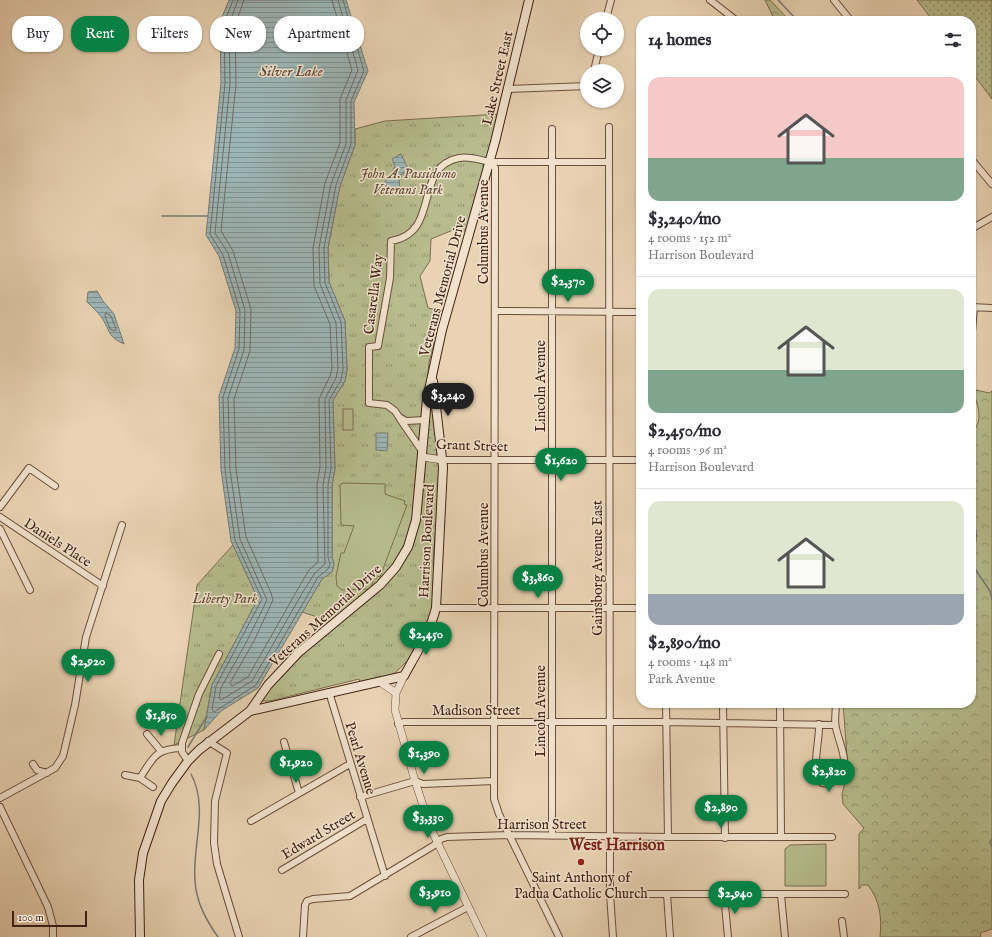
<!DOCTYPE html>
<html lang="en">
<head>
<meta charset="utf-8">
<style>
	body { margin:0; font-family:"IM FELL English",serif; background:#f2f2f3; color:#2b2b33; height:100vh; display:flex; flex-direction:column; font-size:15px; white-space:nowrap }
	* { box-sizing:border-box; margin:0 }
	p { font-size:13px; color:#7c7c81 }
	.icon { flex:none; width:22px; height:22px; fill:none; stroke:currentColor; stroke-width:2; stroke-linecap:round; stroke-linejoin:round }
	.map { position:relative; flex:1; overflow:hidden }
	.panel { position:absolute; left:636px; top:16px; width:340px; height:692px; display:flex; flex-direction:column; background:#fff; border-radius:16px; box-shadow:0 1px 3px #0004 }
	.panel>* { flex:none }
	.top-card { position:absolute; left:12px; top:16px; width:380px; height:36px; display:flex; gap:8px }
	.buttons { position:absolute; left:580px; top:12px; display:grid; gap:8px }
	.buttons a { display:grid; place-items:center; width:44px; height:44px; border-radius:50%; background:#fff; box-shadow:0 1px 3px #0004; font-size:20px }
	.scale { position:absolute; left:12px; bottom:10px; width:75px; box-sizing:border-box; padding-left:4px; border:2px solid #432113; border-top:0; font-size:11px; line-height:14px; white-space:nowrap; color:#432113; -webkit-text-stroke:3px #f1e2ce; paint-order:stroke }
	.price { position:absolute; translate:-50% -34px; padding:0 9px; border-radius:14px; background:#0b8043; color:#fff; font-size:13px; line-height:26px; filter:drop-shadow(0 1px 2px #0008) }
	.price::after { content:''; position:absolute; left:50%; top:24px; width:12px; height:9px; margin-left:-6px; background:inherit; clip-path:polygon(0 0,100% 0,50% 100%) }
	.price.selected { background:#222; color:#fff }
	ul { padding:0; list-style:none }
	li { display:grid; align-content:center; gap:8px; height:212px; padding:0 12px }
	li+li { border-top:1px solid #e1e1e2 }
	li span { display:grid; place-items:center; height:124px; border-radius:12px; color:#555 }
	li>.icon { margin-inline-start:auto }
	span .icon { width:72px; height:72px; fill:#fffc; stroke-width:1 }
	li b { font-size:17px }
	h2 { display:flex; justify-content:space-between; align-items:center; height:48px; padding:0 12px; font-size:17px }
	.pill { padding:0 14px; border-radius:16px; background:#fff; box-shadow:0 1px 3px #0004; font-size:14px; line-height:36px }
	.pill.selected { background:#0b8043; color:#fff }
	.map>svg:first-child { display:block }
	.grass { fill:url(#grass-dots); stroke:#7c6e50 }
	.forest { fill:url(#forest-crowns); stroke:#7c6e50 }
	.park { fill:url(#park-tufts); stroke:#7c6e50 }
	.pitch { fill:#b6bc8d; stroke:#7c6e50 }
	.water { fill:url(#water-rules); stroke:#787a75 }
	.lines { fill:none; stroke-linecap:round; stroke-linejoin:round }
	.shore { stroke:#706c65; stroke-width:1 }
	.stream { stroke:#787a75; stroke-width:1.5 }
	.minor-casing { stroke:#6c4e3b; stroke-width:8 }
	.tertiary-casing { stroke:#6c4e3b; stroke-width:8 }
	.secondary-casing { stroke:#432113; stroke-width:10 }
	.minor { stroke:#f1e2ce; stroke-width:6 }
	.tertiary { stroke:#f1e2ce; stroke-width:7 }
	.secondary { stroke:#f1e2ce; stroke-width:8 }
	.poi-dot { fill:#8f2418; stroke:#f1e2ce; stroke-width:1.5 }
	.labels { text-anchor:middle; stroke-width:3; stroke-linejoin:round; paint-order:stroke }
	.street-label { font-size:14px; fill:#432113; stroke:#f1e2ce }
	.park-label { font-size:14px; font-style:italic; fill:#604832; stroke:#f1e2ce }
	.poi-label { font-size:14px; fill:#432113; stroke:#f1e2ce }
	.water-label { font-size:15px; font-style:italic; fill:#59463c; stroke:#f1e2ce }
	.quarter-label { font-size:16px; font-weight:bold; fill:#7a1f14; stroke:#f1e2ce }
</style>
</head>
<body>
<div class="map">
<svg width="992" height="937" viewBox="0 0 992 937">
	<defs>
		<pattern id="grass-dots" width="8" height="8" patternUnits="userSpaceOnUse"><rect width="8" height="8" fill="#b6bc8d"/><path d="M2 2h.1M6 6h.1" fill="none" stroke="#969872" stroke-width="1.8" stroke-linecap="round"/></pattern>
		<pattern id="forest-crowns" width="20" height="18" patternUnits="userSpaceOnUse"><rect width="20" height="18" fill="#b6bc8d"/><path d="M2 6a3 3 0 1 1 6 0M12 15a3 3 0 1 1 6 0" fill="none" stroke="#969872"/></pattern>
		<pattern id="park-tufts" width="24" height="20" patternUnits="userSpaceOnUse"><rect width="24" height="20" fill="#b6bc8d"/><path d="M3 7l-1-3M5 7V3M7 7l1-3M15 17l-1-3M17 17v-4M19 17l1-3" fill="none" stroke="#969872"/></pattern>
		<pattern id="water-rules" width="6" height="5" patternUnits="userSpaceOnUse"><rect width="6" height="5" fill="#9cb6b7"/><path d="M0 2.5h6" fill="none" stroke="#819494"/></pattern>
	</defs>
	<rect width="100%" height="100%" fill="#e9d3b3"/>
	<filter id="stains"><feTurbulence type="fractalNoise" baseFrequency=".005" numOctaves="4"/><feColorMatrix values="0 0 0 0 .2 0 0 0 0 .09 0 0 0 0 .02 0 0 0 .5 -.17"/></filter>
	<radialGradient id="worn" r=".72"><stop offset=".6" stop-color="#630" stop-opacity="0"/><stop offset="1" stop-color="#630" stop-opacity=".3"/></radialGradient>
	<path class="grass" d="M917 0H992V99L971 71V21H933Z
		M432 397 438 454C434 456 428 455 425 452Z"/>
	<path class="forest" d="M765 0H770L790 21H775Z
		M972 389 989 393 992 391V929L980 933 981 937H880C882 917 880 901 868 885H862L859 889V834L864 828 843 804 842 794 848 770 843 703H971V431C986 423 976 400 972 389Z"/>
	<path class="park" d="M499 114 467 231 453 230 431 239 430 261 420 276 428 308 443 311 429 362 415 507 409 534 396 562 379 582 328 624 323 619 302 612 322 578 332 572 334 564 332 557V485L335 469 333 400 345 381 347 369 345 321 329 282 328 248 340 186 355 145V129L385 121Z
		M428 460 438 462 440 464 437 529 435 534 433 565 434 569 432 611 409 659 394 674 360 682 359 679 270 701H263L261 699 280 676 315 643 372 596 408 552 425 463Z
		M233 545 258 599 212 685 204 730 174 745 197 585Z"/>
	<path class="pitch" d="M343 409H353V430H343Z
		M342 483 385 484V494L405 501 404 504 407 505 380 577 377 576 376 579 373 578V582L370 589 342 590 337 586 336 576 341 553H344L354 526 341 525 340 486Z
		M826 844V886H785V849L790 845Z"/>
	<path class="water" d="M229 0H346L368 71 354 102 355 145 340 186 328 248 329 282 345 321 347 369 345 381 333 400 335 469 332 485V557L334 564 332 572 322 579 258 688 221 711 204 730 212 685 258 599 231 541 221 470 219 396 235 348 236 311 219 256 206 235 221 83 220 22Z
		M401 154 409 171 400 175 399 179 400 190 390 188 383 184 390 176 395 166 392 159Z
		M97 291 103 301 114 314 124 344C108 337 110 331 102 318 98 312 92 307 87 302L88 292Z
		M376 433H388L387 451 376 450Z"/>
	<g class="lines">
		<path class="shore" d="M233 0 224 23 225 83 210 234 223 255 240 311 239 349 223 397 225 470 235 540 262 599 216 686 212 710 214 712 256 685 318 577 328 569 330 564 328 557V485L331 468 329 400 341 380 343 369 341 322 325 283 324 248 336 185 351 144V101L364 71 343 0
			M238 0 229 24 230 84 215 233 228 253 245 310 244 350 228 398 230 470 240 539 267 600 248 639 221 688 219 698 221 700 252 681 304 590 315 573 325 564 323 485 326 468 325 399 336 378 338 368 336 323 320 284 319 248 331 184 346 144V100L358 70 338 0
			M244 0 235 25 236 84 221 231 233 251 251 309 250 351 234 399 236 469 246 537 271 593 273 600 254 641 230 683 232 686 248 677 299 587 309 570 318 562 317 484 320 467 319 399 330 376 332 368 330 324 314 286 313 248 325 183 340 143V99L352 70 332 0
			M106 313 111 316 116 329 115 331 110 329 105 316Z"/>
		<path class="stream" d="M778 0 798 21
			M162 216H208
			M971 520C981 531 974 549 971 563L990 591 992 600
			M188 747 207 716
			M191 774C209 808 192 845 195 880 196 902 206 920 218 937
			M992 839 990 842 992 847"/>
		<defs>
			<path id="minor" d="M710 0 737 21
				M834 0 851 21
				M606 19 611 0
				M594 71 599 49
				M508 89 587 86
				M609 127 610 894 613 937
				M552 129V836
				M971 159 992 184
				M490 162 495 168V180L494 799 499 814 559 937
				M971 229 992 217
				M971 307 992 308
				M495 311 641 312
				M971 344 974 307
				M400 419 422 451
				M425 420 406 421 399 417 395 411 387 405 369 403V347L378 346 390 278 391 241C442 233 412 167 459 158 469 156 480 160 490 162H609
				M443 460H641
				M0 507 29 468 55 486
				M0 517 103 586
				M0 529 30 590
				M436 608H641
				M329 692 385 876
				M666 703 668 837
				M723 703 725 838
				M780 703 781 836
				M398 724 404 722H666L835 725
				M819 724C820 742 810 768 822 783L829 784C855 769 841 751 836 728 834 721 836 711 836 703
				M147 734 161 751
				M208 741 227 753 215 801 214 843 217 864 239 937
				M284 742 299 793
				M188 761 182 752V743L199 694 219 654
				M33 764 37 770 47 773
				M125 775 140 778 153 787
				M140 778C153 758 155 749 181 748
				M360 797 415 781 423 784 494 781
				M0 798 55 768 63 756 75 705 86 637 122 525
				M0 807 48 907 53 926V937
				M251 821 350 764
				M282 870 367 819
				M610 894H845
				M667 894 670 937
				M724 894 728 937
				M781 895 785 937
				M842 921 844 937
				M303 937 305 905 307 901 313 899 350 896 433 846 441 839 447 837 509 835 668 837H832
				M411 937 468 907"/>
			<path id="tertiary" d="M422 457 443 460
				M404 676 396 693 395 710 415 781 430 827 483 937
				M380 682 396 693"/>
			<path id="secondary" d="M250 711 404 676C416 654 430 632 436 608L443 467 433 381
				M140 937 139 880 143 853 161 801 172 783 188 761 199 750 250 711 268 685 298 653 380 585 396 567 408 547 416 520 427 399 442 330 495 142 529 0"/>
		</defs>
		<use href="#minor" class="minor-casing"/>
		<use href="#tertiary" class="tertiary-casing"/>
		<use href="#secondary" class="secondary-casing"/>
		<use href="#minor" class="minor"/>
		<use href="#tertiary" class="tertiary"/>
		<use href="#secondary" class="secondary"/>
	</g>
	<circle class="poi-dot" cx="581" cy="862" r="4"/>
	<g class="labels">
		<g class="street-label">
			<text transform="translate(497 78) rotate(-77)" y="5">Lake Street East</text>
			<text transform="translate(483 232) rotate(-90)" y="5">Columbus Avenue</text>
			<text transform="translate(442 286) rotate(-75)" y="5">Veterans Memorial Drive</text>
			<text transform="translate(373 294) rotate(-83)" y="5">Casarella Way</text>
			<text transform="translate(540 386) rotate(-90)" y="5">Lincoln Avenue</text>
			<text transform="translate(472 445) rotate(2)" y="5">Grant Street</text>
			<text transform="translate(426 541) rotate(-87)" y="5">Harrison Boulevard</text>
			<text transform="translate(58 542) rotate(33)" y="5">Daniels Place</text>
			<text transform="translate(483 555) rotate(-90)" y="5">Columbus Avenue</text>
			<text transform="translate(597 568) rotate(-90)" y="5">Gainsborg Avenue East</text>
			<text transform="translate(325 615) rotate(-42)" y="5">Veterans Memorial Drive</text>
			<text x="476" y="715">Madison Street</text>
			<text transform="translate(540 711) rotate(-90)" y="5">Lincoln Avenue</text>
			<text transform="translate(361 758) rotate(73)" y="5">Pearl Avenue</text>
			<text x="542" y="829">Harrison Street</text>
			<text transform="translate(318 834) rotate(-31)" y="5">Edward Street</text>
		</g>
		<g class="park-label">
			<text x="408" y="178">John A. Passidomo<tspan x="408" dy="16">Veterans Park</tspan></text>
			<text x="225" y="603">Liberty Park</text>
		</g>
		<g class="poi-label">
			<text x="581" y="882">Saint Anthony of<tspan x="581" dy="16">Padua Catholic Church</tspan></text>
		</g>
		<g class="water-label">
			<text x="291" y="76">Silver Lake</text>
		</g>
		<g class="quarter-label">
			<text x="617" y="850">West Harrison</text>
		</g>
	</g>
	<rect width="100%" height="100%" filter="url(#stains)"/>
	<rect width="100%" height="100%" fill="url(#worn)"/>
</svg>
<div class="buttons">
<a><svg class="icon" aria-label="locate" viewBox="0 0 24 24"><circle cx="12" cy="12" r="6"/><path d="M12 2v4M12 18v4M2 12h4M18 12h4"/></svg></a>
<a><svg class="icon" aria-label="layers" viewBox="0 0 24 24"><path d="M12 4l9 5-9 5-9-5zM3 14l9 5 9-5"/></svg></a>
</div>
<div class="scale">100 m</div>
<b class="price" style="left:568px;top:303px">$2,370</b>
<b class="price selected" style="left:448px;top:417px">$3,240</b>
<b class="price" style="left:561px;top:482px">$1,620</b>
<b class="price" style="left:538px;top:599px">$3,860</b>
<b class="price" style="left:426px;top:656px">$2,450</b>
<b class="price" style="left:88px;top:683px">$2,920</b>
<b class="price" style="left:161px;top:737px">$1,850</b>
<b class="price" style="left:424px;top:775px">$1,390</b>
<b class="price" style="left:296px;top:784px">$1,920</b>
<b class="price" style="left:829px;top:793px">$2,820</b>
<b class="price" style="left:721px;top:829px">$2,890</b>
<b class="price" style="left:428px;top:839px">$3,330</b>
<b class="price" style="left:435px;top:914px">$3,910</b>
<b class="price" style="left:735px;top:915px">$2,940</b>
<div class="top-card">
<a class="pill">Buy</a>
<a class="pill selected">Rent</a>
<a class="pill">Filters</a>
<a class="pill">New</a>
<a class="pill">Apartment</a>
</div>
<section class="panel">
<h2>14 homes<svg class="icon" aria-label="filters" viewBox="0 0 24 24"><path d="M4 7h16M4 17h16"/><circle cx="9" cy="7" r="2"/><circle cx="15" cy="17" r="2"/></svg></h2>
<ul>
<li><span style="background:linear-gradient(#f6c9c9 65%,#7fa58c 0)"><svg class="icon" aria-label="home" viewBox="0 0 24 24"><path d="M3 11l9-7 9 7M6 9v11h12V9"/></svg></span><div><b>$3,240/mo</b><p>4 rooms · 152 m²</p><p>Harrison Boulevard</p></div></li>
<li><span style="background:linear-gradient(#dfe7d0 65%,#7fa58c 0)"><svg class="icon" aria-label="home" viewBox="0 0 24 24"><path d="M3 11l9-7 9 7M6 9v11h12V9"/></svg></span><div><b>$2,450/mo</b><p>4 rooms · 96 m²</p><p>Harrison Boulevard</p></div></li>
<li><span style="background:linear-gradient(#dfe7d0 75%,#9aa5b1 0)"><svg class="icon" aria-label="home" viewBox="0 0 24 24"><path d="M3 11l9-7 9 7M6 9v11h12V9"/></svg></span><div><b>$2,890/mo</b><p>4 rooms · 148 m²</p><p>Park Avenue</p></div></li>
</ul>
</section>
</div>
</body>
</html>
